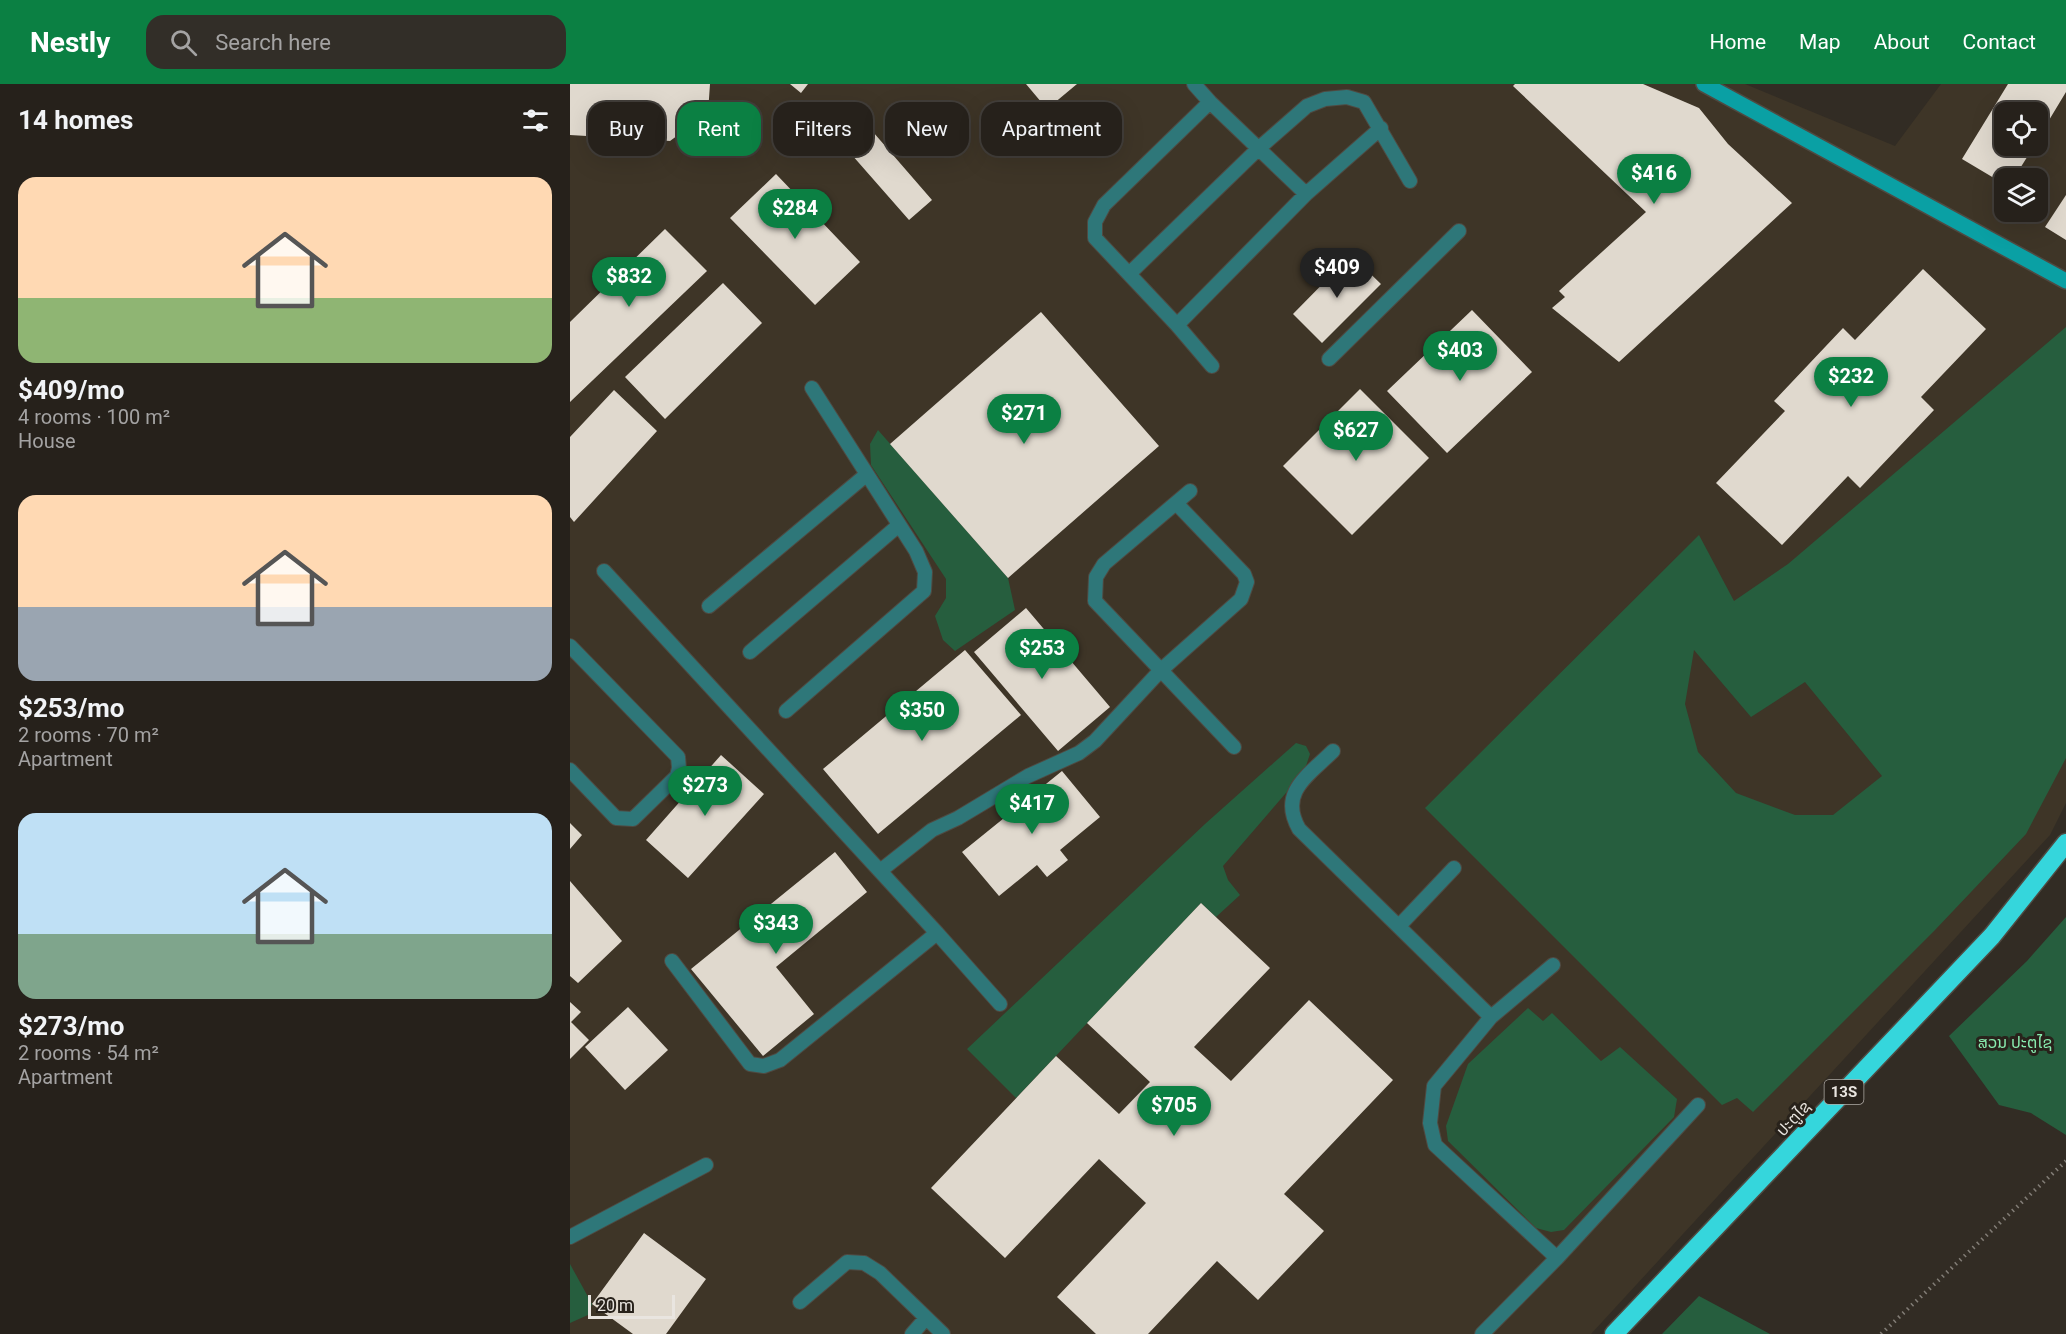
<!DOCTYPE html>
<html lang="en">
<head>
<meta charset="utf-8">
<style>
	body { margin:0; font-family:Roboto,"Noto Sans Lao",sans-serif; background:#322e28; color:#f1f3f6; height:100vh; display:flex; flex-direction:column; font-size:22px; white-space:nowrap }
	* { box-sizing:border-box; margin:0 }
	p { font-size:20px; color:#a4a3a3 }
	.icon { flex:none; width:33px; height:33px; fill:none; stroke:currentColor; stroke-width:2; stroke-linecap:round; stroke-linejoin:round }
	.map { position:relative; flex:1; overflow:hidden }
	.panel { display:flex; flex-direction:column; background:#26211b; width:570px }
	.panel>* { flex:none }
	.guide { position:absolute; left:18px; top:18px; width:570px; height:54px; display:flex; gap:12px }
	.tools { position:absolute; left:1424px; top:18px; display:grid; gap:12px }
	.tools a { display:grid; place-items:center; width:54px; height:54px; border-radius:12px; background:#26211b; box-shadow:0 6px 24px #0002,0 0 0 2px #423e3a; font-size:30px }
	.scale { position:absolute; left:18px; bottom:15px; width:87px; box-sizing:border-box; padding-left:6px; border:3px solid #e9e5e0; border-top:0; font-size:16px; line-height:21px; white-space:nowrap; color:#e9e5e0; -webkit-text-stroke:4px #28221b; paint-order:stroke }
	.price { position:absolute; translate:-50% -51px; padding:0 14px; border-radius:21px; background:#0b8043; color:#fff; font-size:20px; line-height:39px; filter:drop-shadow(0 2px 3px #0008) }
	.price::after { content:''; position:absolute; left:50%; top:36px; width:18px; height:14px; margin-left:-9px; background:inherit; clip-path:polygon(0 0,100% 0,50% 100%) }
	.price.active { background:#222; color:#fff }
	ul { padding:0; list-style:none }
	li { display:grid; align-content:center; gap:12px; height:318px; padding:0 18px }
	li span { display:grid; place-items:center; height:186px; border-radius:18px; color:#555 }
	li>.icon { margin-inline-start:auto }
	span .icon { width:108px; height:108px; fill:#fffc; stroke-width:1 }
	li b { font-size:26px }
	h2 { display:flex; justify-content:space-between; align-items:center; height:72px; padding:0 18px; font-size:26px }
	.pill { padding:0 21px; border-radius:18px; background:#26211b; box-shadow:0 6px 24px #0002,0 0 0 2px #423e3a; font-size:21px; line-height:54px }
	.pill.active { background:#0b8043; color:#fff }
	header { display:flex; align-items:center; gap:36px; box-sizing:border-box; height:84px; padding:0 30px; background:#0b8043; color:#fff }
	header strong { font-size:28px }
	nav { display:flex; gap:33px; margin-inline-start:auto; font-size:21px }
	.search { width:420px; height:54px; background:#322e28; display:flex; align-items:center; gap:15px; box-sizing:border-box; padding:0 21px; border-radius:18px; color:#a4a3a3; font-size:22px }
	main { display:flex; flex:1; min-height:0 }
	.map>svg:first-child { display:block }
	.built { fill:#3e3527; fill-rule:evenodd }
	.green { fill:#265e3e; fill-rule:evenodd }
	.building { fill:#e0d9ce }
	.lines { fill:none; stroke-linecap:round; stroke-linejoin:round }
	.lane-casing { stroke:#4f4a42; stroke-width:16 }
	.secondary-casing { stroke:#4f4a42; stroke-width:18 }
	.highway-casing { stroke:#4f4a42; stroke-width:21 }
	.path { stroke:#827d76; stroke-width:4; stroke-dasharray:1.5 4.5; stroke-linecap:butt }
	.lane { stroke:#2e7779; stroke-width:14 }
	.secondary { stroke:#0aa0a4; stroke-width:15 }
	.highway { stroke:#35d6dc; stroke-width:18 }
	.labels { text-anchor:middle; stroke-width:6; stroke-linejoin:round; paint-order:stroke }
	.shield { fill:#28221b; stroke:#afaaa5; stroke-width:1.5 }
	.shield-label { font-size:15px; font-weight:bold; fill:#e9e5e0 }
	.park-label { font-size:16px; fill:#88ecaf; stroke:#28221b }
	.street-label { font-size:16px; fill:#e9e5e0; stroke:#28221b }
</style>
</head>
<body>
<header>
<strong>Nestly</strong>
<div class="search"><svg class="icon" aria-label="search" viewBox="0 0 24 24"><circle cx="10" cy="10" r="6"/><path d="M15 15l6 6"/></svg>Search here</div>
<nav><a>Home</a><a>Map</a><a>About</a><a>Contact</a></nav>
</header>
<main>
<section class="panel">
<h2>14 homes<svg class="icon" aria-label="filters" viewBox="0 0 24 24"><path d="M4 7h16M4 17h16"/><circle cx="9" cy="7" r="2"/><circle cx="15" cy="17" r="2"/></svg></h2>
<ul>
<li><span style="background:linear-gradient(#ffd9b3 65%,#8fb573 0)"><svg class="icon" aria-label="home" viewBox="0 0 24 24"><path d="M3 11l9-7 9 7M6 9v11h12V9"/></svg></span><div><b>$409/mo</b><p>4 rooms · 100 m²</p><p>House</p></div></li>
<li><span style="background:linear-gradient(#ffd9b3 60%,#9aa5b1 0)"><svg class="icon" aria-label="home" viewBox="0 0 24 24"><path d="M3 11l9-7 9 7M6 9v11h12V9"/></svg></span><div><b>$253/mo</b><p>2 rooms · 70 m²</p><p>Apartment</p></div></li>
<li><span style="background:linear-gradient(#bfe0f5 65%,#7fa58c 0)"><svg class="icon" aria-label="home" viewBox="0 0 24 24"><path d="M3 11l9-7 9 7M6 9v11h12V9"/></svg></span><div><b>$273/mo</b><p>2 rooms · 54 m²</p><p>Apartment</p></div></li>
</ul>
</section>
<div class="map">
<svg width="1496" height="1250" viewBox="0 0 1496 1250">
	<rect width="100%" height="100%" fill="#322c24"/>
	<path class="built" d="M0 0H1175L1325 62 1371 0H1496V719L1480 751 1021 1250H0ZM1434 28H1467V62H1434ZM1434 94H1467V128H1434Z"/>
	<path class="green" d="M1496 243V674L1456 750 1365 846 1183 1028 1167 1014 1152 1021 855 724 1129 451 1164 517 1218 480ZM1124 566 1181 633 1235 598 1312 692 1263 731H1225L1166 709 1128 668 1115 620Z
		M308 346 438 494 445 526 385 567 373 556 365 532 376 514V495L301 381 300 360Z
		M726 659 736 662 740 670 734 688 653 782 658 796 670 811 646 833 631 819 446 1014 397 965 635 740Z
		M1496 833V1051L1461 1029 1429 1021 1379 952 1457 877Z
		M958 924 973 937 982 929 1031 977 1050 963 1107 1015 1104 1033 994 1146 981 1148 966 1144 878 1057 876 1042 898 980Z
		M0 1180 22 1220 18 1231 0 1239Z
		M1129 1212 1200 1250H1092Z"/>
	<path class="building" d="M0 0H140L138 29 100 57 0 51Z
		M220 0H238L231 9Z
		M456 0H507L477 25Z
		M945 0H1073L1129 24 1158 60 1222 119 1049 278 982 224 995 213 989 207 1076 128 943 2Z
		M1438 0H1496V8L1467 56V28H1434V62H1464L1444 94H1434V100L1392 75Z
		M284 26 362 116 339 136 260 46Z
		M206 90 290 178 245 221 160 134Z
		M1496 111V156L1475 143Z
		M95 145 137 187 0 318V238Z
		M781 171 811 200 752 259 723 230Z
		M1353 185 1416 245 1351 313 1364 326 1290 404 1278 392 1212 461 1146 399 1215 327 1204 317 1273 244 1285 256Z
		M153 199 192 239 95 335 55 293Z
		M902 226 962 288 877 369 817 307Z
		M471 228 589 362 438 494 320 360Z
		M790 305 859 374 782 451 713 382Z
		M44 306 87 347 4 438 0 433V353Z
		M456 524 540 623 488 667 404 568Z
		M395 566 451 631 308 750 253 685Z
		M151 671 194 710 118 794 76 756Z
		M492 687 530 733 490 766 498 776 477 793 467 781 429 812 392 768Z
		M0 739 12 751 0 765Z
		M265 768 297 808 206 883 244 930 193 972 121 885Z
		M0 797 52 857 8 899 0 892Z
		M631 819 700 884 624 963 661 997 739 916 823 996 714 1110 754 1147 688 1216 647 1177 578 1250H526L487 1213 576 1119 529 1075 435 1174 361 1104 486 972 549 1030 580 998 517 939Z
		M0 918 11 928 1 938 19 956 0 975Z
		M58 923 98 966 55 1006 15 963Z
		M74 1149 136 1195 96 1250H63L22 1220Z"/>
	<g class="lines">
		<defs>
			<path id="lane" d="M624 0 640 18
				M736 110 640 18 534 121 525 138V154L607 241 736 110 811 44
				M560 189 688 65 737 22 755 15 777 13 794 18 840 97
				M607 241 642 282
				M759 275 889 147
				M620 407 534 480 526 493 525 517 664 663
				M34 487 367 849
				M139 522 296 391
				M0 562 108 673 109 684 107 692 63 735 46 734 0 686
				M180 568 329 441
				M216 627 354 507 355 488 346 467 242 304
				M763 667C739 691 708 708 729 745L921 933
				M310 787 362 746 388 734 458 692 509 669 525 657 590 587 671 515 677 498 674 490 606 419
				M829 842 884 784
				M102 877 180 980 194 982 210 976 367 849 430 920
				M983 881 921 933 864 1002 860 1039 865 1061 987 1174 1128 1021
				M0 1153 136 1081
				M230 1218 277 1178 294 1179 310 1189 373 1250
				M342 1250 356 1234
				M912 1250 987 1174"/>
			<path id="secondary" d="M1134 0 1496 197"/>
			<path id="highway" d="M1044 1250 1422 852 1496 759"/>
		</defs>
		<use href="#lane" class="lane-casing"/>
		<use href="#secondary" class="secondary-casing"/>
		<use href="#highway" class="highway-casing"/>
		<path class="path" d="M1311 1250 1496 1077"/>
		<use href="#lane" class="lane"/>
		<use href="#secondary" class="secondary"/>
		<use href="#highway" class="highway"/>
	</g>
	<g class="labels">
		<rect class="shield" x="1254.5" y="996" width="39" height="24" rx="4.5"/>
		<g class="shield-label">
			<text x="1274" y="1013">13S</text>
		</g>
		<g class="park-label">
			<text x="1445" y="964">ສວນ ປະຕູໄຊ</text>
		</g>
		<g class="street-label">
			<text transform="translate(1223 1034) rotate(-47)" y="6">ປະຕູໄຊ</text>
		</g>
	</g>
</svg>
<div class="tools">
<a><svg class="icon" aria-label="locate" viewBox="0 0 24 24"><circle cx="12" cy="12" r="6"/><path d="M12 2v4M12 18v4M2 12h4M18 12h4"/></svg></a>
<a><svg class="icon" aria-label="layers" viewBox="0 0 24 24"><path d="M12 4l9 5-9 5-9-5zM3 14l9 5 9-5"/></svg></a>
</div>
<div class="scale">20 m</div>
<b class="price" style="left:1084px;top:121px">$416</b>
<b class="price" style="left:225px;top:156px">$284</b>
<b class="price active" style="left:767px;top:215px">$409</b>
<b class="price" style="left:59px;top:224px">$832</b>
<b class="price" style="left:890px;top:298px">$403</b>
<b class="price" style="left:1281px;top:324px">$232</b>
<b class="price" style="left:454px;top:361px">$271</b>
<b class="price" style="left:786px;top:378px">$627</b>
<b class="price" style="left:472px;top:596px">$253</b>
<b class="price" style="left:352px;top:658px">$350</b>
<b class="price" style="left:135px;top:733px">$273</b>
<b class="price" style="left:462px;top:751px">$417</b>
<b class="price" style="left:206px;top:871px">$343</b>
<b class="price" style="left:604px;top:1053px">$705</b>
<div class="guide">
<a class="pill">Buy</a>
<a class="pill active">Rent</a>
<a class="pill">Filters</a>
<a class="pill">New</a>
<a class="pill">Apartment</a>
</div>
</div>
</main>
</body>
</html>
